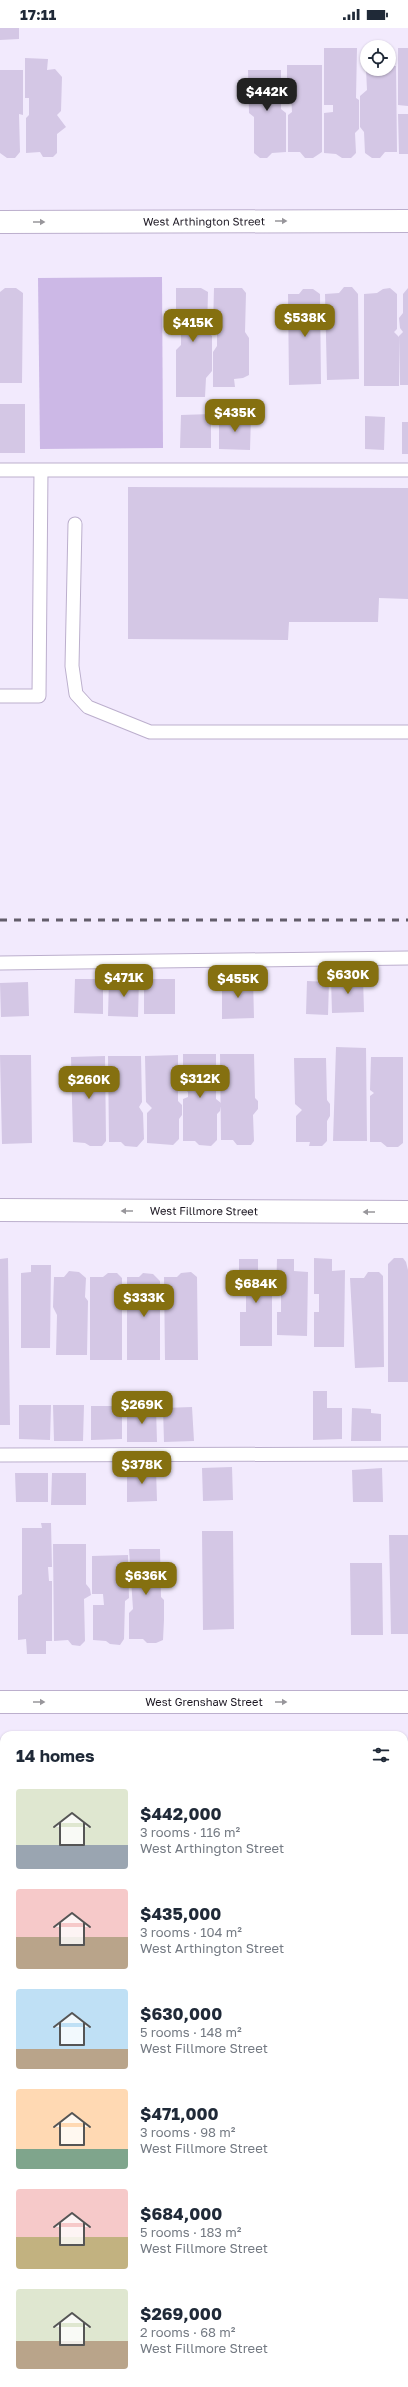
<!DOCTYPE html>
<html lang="en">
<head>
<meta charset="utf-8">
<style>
	body { margin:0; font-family:"Golos Text",sans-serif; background:#f2f2f3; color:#1f2937; height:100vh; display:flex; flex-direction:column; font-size:15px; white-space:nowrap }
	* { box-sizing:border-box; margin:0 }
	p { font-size:13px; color:#747a83 }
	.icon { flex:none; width:22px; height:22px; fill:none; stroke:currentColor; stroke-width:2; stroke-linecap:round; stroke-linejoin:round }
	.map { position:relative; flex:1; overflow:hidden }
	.panel { position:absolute; left:0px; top:1703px; width:408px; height:656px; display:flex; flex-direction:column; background:#fff; border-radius:12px 12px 0 0; box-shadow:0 1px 3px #0004 }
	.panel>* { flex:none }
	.buttons { position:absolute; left:360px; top:12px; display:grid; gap:8px }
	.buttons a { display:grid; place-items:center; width:36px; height:36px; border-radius:50%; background:#fff; box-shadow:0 1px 3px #0004; font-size:20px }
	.price { position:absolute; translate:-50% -34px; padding:0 9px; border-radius:8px; background:#857010; color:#fff; font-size:13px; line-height:26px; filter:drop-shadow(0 1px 2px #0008) }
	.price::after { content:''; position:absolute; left:50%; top:24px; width:12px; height:9px; margin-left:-6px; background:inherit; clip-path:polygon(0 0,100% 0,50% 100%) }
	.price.active { background:#222; color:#fff }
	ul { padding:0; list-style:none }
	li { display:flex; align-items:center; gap:12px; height:100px; padding:0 16px }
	li span { display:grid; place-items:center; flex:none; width:112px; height:80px; border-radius:4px; color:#555 }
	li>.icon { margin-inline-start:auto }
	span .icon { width:48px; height:48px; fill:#fffc; stroke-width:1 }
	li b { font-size:17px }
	h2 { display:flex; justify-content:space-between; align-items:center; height:48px; padding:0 16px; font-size:17px }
	.status { display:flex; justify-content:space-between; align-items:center; height:28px; padding:0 20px; background:#fff; direction:ltr }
	.status svg { height:11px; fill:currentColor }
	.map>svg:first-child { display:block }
	.green { fill:#ccb8e6 }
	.building { fill:#d4c7e5 }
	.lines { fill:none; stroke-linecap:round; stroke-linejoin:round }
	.lane-casing { stroke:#bcafcd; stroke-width:15 }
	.street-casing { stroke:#bcafcd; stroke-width:24 }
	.secondary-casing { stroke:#bcafcd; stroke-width:24 }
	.lane { stroke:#fff; stroke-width:13 }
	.street { stroke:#fff; stroke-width:22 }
	.secondary { stroke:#fff; stroke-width:22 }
	.rail { stroke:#635d6b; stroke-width:3; stroke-dasharray:7 7; stroke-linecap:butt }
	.oneway { fill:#98969b }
	.labels { text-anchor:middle; stroke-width:3; stroke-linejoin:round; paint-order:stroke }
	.street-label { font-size:11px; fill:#1b1621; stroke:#fbfbfb }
</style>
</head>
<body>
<div class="status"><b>17:11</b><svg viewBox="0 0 49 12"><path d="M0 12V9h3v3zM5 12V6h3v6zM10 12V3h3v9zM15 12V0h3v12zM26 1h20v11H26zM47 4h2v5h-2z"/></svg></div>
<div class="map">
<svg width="408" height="2359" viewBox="0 0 408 2359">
	<rect width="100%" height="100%" fill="#f2eafd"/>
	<path class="green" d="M162 249 163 420 40 421 38 250Z"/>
	<path class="building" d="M0 0H19V11L0 12Z
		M324 20H357L356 70 359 72V101L355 105 356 125 351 130H342L336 126 324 125V85L333 84V77H324Z
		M398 20H408V78L398 77Z
		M25 30 48 31 47 42 55 41 62 49 61 83 57 87 66 99 57 106V125L53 129H43L40 124 26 125V90L29 87V70H25Z
		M287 37H322V124L313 130H305L300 124H288V87L292 84 291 67H287Z
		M389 38H396L397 124H385L380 130H372L365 125 364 104 360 99V68L367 62 366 41H389Z
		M0 42H23V87L19 86 20 124 15 130H7L0 125Z
		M248 42H281V81L286 85V124L272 125 267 130H260L254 125V89L249 85Z
		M398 86H408V126H399Z
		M344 259H352L358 266 359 351 327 352 325 266 339 265Z
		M5 260H16L23 265 22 355H0V264Z
		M176 260H201L208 264 207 303 212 308V343L206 350 205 369H176V322L181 317V304L176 298Z
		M214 260H242L246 265 245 304 249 310V347L243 350 234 351 235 359H213V324L217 318V305L213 300Z
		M390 260 397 266V301L394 304 399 309V358H364V266L377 265 383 261Z
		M408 260V357H400L399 308 403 304 400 300 399 290 403 285V266Z
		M303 261H313L320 266 321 356 289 357 288 266H299Z
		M0 376H25V425H0Z
		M211 386V420H180L181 387Z
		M219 388H251L250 422 219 421Z
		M365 388 385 389 384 422 365 421Z
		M402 394H408V426H402Z
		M128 459 408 460V571L379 570 378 594H289L288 612 128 611Z
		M363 949 364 984 332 985 331 951Z
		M253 950 254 990 222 991V951Z
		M75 951H103V986L74 985Z
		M109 951H139L138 989 108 988Z
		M144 951H175V986H144Z
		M307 953 329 954 328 987 306 986Z
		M28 954 29 988 1 989 0 955Z
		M336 1019 366 1020 367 1113H333Z
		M183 1026H216V1071L221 1075 220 1083 217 1086V1112L211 1118 199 1117 195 1113H183V1071L188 1069V1064L183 1060Z
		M220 1026H254L255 1070 258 1073V1081L253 1087 254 1113 251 1117H237L233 1112H221Z
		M0 1027H31L32 1115 2 1116Z
		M178 1027V1073L182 1077V1087L179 1091V1111L173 1117 147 1115V1085L152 1080 146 1074 145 1028Z
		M105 1028 106 1113 102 1118H90L85 1115 73 1114 71 1029Z
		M108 1028H141L142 1074 139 1079 143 1085 144 1111 137 1119 125 1118 121 1114H109Z
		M371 1029H403V1115L398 1119H387L381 1114H370V1068L374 1065 370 1062Z
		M294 1030H326L327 1072 330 1076V1088L327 1093V1113L322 1118H309L310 1114H296V1088L302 1082 295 1076Z
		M8 1230 10 1397H0V1231Z
		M314 1230 332 1231V1243L345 1242 344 1319H314V1284H319V1266H314Z
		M394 1230H403L406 1234 408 1242V1354H388V1236Z
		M239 1231H258V1242L272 1243V1318H240V1284H246V1267L239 1266Z
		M277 1231H294V1243L308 1244 307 1308 277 1307V1284H281V1266H276Z
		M31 1237H51L50 1320H21V1245L31 1244Z
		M69 1243 79 1244 86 1250 85 1269 88 1273 87 1327H56L57 1287 53 1279 54 1249H64Z
		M191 1244 197 1249 198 1332H165L164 1249H177L181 1245Z
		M368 1244H379L383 1248 384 1339 355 1340 350 1250H364Z
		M108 1245H117L122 1250V1332H90V1249H103Z
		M143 1245 153 1246 160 1253V1332H127V1249H139Z
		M313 1363H327V1380H342V1411L313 1412Z
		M19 1377H51L50 1412 19 1411Z
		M53 1377H84L83 1413H54Z
		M91 1378H122V1411L91 1412Z
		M192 1379 194 1413 164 1414 163 1380Z
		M127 1380H156L157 1414H127Z
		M352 1380 371 1381V1385L381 1386V1413H351Z
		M232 1439 233 1472 203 1473 202 1440Z
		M382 1440 383 1474H353L352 1442Z
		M127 1441H156L157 1473 127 1474Z
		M15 1445H48V1474H16Z
		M52 1445H86V1477H51Z
		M41 1495H51L52 1539H48L49 1553H52V1613H46V1626H27L26 1611 18 1612V1568L22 1566V1500H42Z
		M202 1503H233L234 1601 203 1602Z
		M389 1507H408V1606H391Z
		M53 1516H86V1556L90 1561 91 1567 84 1571 85 1613 80 1618 72 1617 68 1612 54 1613Z
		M129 1521H160L161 1569 164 1572V1592L163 1612 156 1615H147L143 1611H129V1585L133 1581Z
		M128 1527 129 1570 125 1573 124 1611 120 1617 110 1616 106 1613 93 1612V1577H104L103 1566H92V1528Z
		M350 1535H382L383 1607H351Z
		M404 1738 408 1740V1824H404Z
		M0 1742H4V1841H0Z
		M0 1865H4V1897H0Z
		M0 2245H4V2355H0Z
		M61 2355H268V2359H61Z"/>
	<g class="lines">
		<defs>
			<path id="lane" d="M0 442H408
				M75 496 72 638 76 666 88 679 150 704H408
				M0 668H39L41 442
				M0 935 408 930
				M0 1427 408 1426
				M404 1917H408
				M0 1918H4"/>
			<g id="street">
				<path id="s1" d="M0 194 408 193"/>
				<path id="s2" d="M0 1182 408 1184"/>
				<path id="s3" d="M0 1674H408"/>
				<path d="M318 2359V2355"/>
			</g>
			<path id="secondary" d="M0 2168H4
				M404 2168H408"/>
		</defs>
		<use href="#lane" class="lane-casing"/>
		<use href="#street" class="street-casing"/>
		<use href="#secondary" class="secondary-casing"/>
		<use href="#lane" class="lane"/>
		<use href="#street" class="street"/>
		<use href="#secondary" class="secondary"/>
		<path class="rail" d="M0 892H408"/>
	</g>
	<defs><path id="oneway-solid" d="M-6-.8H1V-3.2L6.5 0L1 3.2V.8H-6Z"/></defs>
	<g class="oneway">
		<use href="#oneway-solid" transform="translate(281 193)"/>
		<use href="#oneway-solid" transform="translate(39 194)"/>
		<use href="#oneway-solid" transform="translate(127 1183) rotate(-180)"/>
		<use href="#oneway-solid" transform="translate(369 1184) rotate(-180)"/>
		<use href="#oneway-solid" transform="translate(39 1674)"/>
		<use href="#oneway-solid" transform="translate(281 1674)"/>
	</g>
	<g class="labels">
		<g class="street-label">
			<text dy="4" stroke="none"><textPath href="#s1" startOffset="204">West Arthington Street</textPath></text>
			<text dy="4" stroke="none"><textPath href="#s2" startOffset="204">West Fillmore Street</textPath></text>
			<text dy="4" stroke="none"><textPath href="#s3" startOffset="204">West Grenshaw Street</textPath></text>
		</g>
	</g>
</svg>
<div class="buttons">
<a><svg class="icon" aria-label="locate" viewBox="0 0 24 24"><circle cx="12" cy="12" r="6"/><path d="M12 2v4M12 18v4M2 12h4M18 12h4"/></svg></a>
</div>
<b class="price active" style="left:267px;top:84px">$442K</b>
<b class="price" style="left:305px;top:310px">$538K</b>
<b class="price" style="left:193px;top:315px">$415K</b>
<b class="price" style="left:235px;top:405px">$435K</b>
<b class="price" style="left:348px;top:967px">$630K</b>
<b class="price" style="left:124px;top:970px">$471K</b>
<b class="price" style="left:238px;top:971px">$455K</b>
<b class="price" style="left:200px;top:1071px">$312K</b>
<b class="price" style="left:89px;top:1072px">$260K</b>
<b class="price" style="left:256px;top:1276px">$684K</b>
<b class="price" style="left:144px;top:1290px">$333K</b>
<b class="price" style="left:142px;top:1397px">$269K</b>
<b class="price" style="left:142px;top:1457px">$378K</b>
<b class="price" style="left:146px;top:1568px">$636K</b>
<section class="panel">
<h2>14 homes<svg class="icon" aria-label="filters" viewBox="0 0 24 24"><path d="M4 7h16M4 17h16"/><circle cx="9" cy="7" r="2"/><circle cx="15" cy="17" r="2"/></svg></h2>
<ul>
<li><span style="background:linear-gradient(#dfe7d0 70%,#9aa5b1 0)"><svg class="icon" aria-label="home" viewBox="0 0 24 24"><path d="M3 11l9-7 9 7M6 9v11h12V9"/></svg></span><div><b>$442,000</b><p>3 rooms · 116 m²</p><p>West Arthington Street</p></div></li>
<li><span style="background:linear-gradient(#f6c9c9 60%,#b9a48a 0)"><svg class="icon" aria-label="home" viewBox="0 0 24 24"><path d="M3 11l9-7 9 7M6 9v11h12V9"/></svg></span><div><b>$435,000</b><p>3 rooms · 104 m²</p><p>West Arthington Street</p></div></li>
<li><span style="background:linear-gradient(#bfe0f5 75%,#b9a48a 0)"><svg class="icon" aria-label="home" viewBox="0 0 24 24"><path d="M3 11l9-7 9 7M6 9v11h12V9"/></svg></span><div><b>$630,000</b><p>5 rooms · 148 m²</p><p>West Fillmore Street</p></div></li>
<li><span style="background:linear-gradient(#ffd9b3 75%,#7fa58c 0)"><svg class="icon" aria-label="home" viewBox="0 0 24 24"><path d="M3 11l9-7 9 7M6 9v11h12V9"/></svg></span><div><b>$471,000</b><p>3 rooms · 98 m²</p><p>West Fillmore Street</p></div></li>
<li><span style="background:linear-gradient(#f6c9c9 60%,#c2b280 0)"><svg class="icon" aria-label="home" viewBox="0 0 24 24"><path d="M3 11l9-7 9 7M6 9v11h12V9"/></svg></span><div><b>$684,000</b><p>5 rooms · 183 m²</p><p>West Fillmore Street</p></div></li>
<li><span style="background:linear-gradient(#dfe7d0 65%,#b9a48a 0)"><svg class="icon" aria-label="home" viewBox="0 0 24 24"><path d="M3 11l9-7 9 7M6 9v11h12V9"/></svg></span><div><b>$269,000</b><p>2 rooms · 68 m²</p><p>West Fillmore Street</p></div></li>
</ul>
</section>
</div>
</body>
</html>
